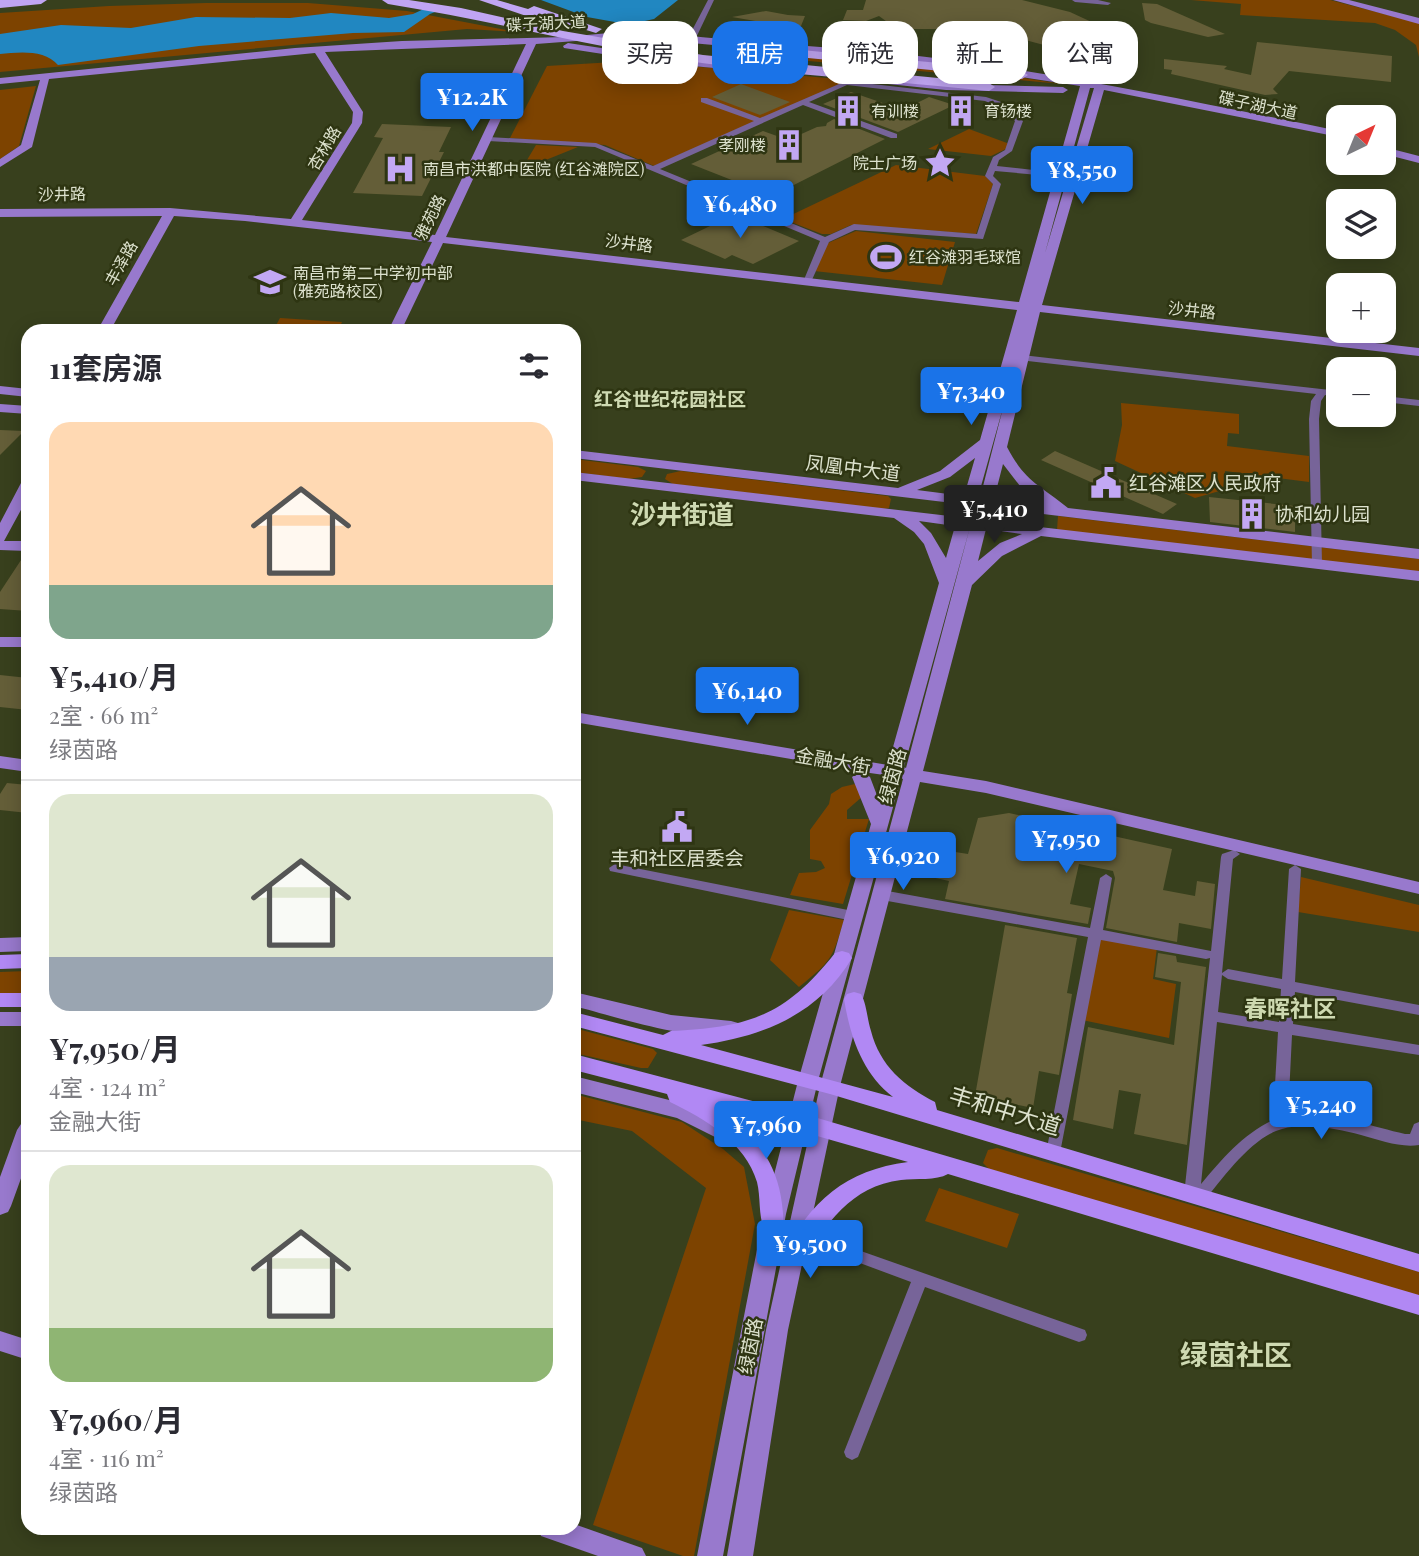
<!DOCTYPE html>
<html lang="zh">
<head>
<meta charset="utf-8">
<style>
	body { margin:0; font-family:"Playfair Display","Noto Sans SC",serif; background:#f2f2f3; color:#2b2b33; height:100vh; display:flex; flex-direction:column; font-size:26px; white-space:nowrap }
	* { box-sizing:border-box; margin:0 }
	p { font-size:23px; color:#7c7c81 }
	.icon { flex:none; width:38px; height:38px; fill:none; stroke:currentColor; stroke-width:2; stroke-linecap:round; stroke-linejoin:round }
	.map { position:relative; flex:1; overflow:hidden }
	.sheet { position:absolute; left:21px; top:324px; width:560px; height:1211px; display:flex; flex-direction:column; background:#fff; border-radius:21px; box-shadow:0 4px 18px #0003 }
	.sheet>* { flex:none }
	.guide { position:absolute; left:602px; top:21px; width:665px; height:63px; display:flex; gap:14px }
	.needle { width:46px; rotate:43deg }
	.buttons { position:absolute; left:1326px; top:105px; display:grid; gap:14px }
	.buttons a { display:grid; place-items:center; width:70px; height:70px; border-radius:14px; background:#fff; box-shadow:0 4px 18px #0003; font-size:35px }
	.price { position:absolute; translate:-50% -60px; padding:0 16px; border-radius:7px; background:#1a73e8; color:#fff; font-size:23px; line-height:46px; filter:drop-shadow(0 2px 4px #0008) }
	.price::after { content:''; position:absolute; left:50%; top:42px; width:21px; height:16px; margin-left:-10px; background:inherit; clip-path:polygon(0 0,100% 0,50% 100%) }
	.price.on { background:#222; color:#fff }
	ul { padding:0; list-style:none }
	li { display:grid; align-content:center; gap:14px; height:371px; padding:0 28px }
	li+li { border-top:2px solid #e1e1e2 }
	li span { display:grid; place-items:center; height:217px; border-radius:21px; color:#555 }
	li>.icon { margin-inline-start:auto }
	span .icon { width:126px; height:126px; fill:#fffc; stroke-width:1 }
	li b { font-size:30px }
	h2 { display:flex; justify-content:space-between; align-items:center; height:84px; padding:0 28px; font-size:30px }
	.pill { padding:0 24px; border-radius:21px; background:#fff; box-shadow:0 4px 18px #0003; font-size:24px; line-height:63px }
	.pill.on { background:#1a73e8; color:#fff }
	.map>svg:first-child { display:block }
	.green { fill:#7d4300 }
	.water { fill:#2187c1 }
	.pier { fill:#38401d }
	.building { fill:#645e38 }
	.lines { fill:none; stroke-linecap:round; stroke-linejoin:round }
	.street { fill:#776499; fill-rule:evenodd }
	.secondary { fill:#9879cd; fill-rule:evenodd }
	.primary { fill:#b188f4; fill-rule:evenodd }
	.highway { fill:#c0a5f2; fill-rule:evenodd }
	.labels { text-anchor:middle; stroke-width:5; stroke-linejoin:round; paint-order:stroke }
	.far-street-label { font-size:16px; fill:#dce1cd; stroke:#2e3512 }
	.far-poi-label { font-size:16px; fill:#dce1cd; stroke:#2e3512; text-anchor:start }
	.far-quarter-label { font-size:19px; font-weight:bold; fill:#ced9b1; stroke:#2e3512 }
	.street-label { font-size:19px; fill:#dce1cd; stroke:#2e3512 }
	.poi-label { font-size:19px; fill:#dce1cd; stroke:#2e3512; text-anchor:start }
	.quarter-label { font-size:23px; font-weight:bold; fill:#ced9b1; stroke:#2e3512 }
	.near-street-label { font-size:23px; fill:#dce1cd; stroke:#2e3512 }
	.district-label { font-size:26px; font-weight:bold; fill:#ced9b1; stroke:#2e3512 }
	.near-quarter-label { font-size:28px; font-weight:bold; fill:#ced9b1; stroke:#2e3512 }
</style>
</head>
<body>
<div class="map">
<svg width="1419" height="1556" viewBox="0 0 1419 1556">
	<rect width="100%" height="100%" fill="#38401d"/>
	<path class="green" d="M1191 0H1330L1419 23V57L1416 45 1395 30 1375 23 1240 15 1241 4Z
		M206 3H308L407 11 517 32 467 29 0 72V13L109 6Z
		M735 49 972 70 1062 84 733 54Z
		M631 61 850 80 654 166 605 145 510 138 547 66Z
		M36 86 19 146 0 159V90Z
		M969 129 1007 143 1008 148 991 156 928 149Z
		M536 145 578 147 521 170Z
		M896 165 985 176 993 184 976 234 851 225 831 234H822L783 219Z
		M856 231 955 242 942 285 814 271 828 243Z
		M280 318 342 322 338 331H273Z
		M1121 403 1239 414V434L1228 433 1227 446 1309 456V482L1225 471 1223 490 1195 498 1115 461 1122 425Z
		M574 459 638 467 646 471 642 477 629 479 574 472Z
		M681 471 888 496 891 499 889 508 883 509 673 484 665 479 667 474Z
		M1058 516 1419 559V572L1057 530Z
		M855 784 863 796 847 810V819H869L843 904 790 895 799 873 816 872 825 868 821 861 810 859V830L829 804 831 794 842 787Z
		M1301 877 1419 905V932L1298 912Z
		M789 910 844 920C832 960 831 961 799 987L770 960Z
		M1097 936 1157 947 1153 979 1176 984 1169 1038 1082 1020Z
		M28 971V993H0V972Z
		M574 1028 653 1049 657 1053 648 1068H641L574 1053Z
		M574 1094 682 1122 723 1149 744 1167 755 1224 694 1556H683L593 1525 706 1188 632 1131 574 1119Z
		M997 1148 1419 1272V1298L989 1169 983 1163 988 1150Z
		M939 1188 1019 1214 1007 1248 925 1221Z"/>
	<path class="water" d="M443 0H678L654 19 613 28 460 2 430 14 404 32 353 33 199 46 58 65C45 49 18 52 0 54V34L61 25 131 28 196 17 290 18 331 13 389 18 413 14Z"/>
	<path class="pier" d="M435 0H541L587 17 637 26 613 32 461 6 445 12 420 7Z"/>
	<path class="building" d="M866 0H1022L1070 12 1111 31 1086 34 1078 38V45L1073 47 1055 48 984 29H908L890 24 879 16 866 21 843 20 847 10H863Z
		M1142 3 1157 4 1225 34 1208 37 1151 23 1145 20Z
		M766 11 788 15 805 16 801 26 796 28 732 17Z
		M1257 42 1392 56 1391 82 1289 71 1273 89 1278 94 1265 95 1171 74 1172 70 1164 69V59L1227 66 1224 69 1251 75Z
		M741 84 790 102 760 115 712 97Z
		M851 92 903 110 929 97 954 105 898 132 823 104Z
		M834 119 885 139 772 196 691 164 763 131 788 140 817 127 826 126 827 123Z
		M382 124 451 127 439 152H444L422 196 353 193 383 138 374 137Z
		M735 214 799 241 753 264 732 255 725 259 681 240Z
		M0 430 24 431 0 455Z
		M1055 451 1177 504 1163 514 1041 460Z
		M1209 497 1295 506V532L1210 522Z
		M25 554H28V611L0 609V592Z
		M0 675 28 678V710L0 707Z
		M7 783 28 785V813L0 810V794Z
		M1009 813 1172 849 1163 890 1195 896 1197 881 1215 884 1211 929 1179 923 1177 942 1106 928 1115 878 1113 871 1079 864 1070 904 1091 908 1088 924 945 899 949 881 922 875 934 833 952 837 949 851 968 854 978 818Z
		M1005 925 1077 938 1067 993 1072 994 1059 1075 1039 1071 1033 1108 975 1096Z
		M1158 953 1176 956 1177 962 1206 967 1187 1145 1134 1134 1141 1094 1119 1090 1113 1129 1073 1120 1088 1027 1174 1045 1181 982 1155 977Z"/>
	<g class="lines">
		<path class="street" d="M708 0H714L695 40 688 42 687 40Z
			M1072 0H1098L1111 3 1108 5 1075 2Z
			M846 81 986 97 1010 105 1023 121 1012 151 999 160 997 166 1060 173 1064 175 1060 177 995 171 993 176 1001 184 983 239 855 230 829 242 811 282 807 285 803 282 820 241 595 147 488 141 484 139 488 137 596 143 653 166 754 121 701 102V98H707L760 118ZM847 85 985 101 1004 109 1015 121 1005 150 993 157 985 176 993 184 977 234 854 224 825 237 660 169 803 105 891 138H897V134L809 102Z
			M1022 355 1339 391V397L1325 395 1321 401 1319 419 1322 564 1321 566H1313L1312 564 1309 419 1311 401 1316 394 1019 360 1017 358Z
			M1384 396 1419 400V406L1384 402Z
			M1234 850 1240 854 1233 859 1222 973 1228 969 1282 979 1289 869 1295 865 1301 869 1295 982 1419 1005V1015L1295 992 1293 1024 1419 1045V1055L1292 1035 1288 1116C1326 1109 1368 1126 1405 1134H1410L1414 1124 1419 1122V1145C1400 1148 1380 1140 1361 1135 1337 1129 1307 1122 1282 1129 1252 1137 1223 1178 1204 1201L1199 1203 1187 1199 1184 1195 1210 958 1206 959 1101 940 1060 1153 1058 1157 1053 1159 1048 1157 1046 1153 1088 937 882 900 877 898 875 895 877 892 882 890 1090 928 1100 878 1106 874 1112 878 1103 930 1211 951 1221 857 1222 854ZM1222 975 1228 979 1281 989 1279 1022 1218 1012ZM1217 1022 1278 1032 1273 1120C1243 1134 1222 1159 1201 1184Z
			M615 864 853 911 858 913 860 916 858 919 853 921 610 871 609 868Z
			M841 1244 1085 1330 1087 1335 1085 1340 1079 1342 925 1287 860 1452 858 1457 852 1460 846 1457 844 1452 911 1282 841 1256 793 1264 787 1262 785 1257 787 1252 793 1250Z"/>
		<path class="secondary" d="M1333 0H1349L1419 18V24Z
			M642 30C742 44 843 46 943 59 1076 76 1207 104 1339 131V137L1104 90 1042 305 1419 348V356L1040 312 1007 447C1026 483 1039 484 1068 508L1419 549V559L992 508 989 521 1419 571V581L1041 536 1002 556 972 585 923 771 986 781 1419 882V894L986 793 920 782 840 1086 788 1330 753 1556H727L766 1330 820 1086 903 779 901 778 818 1081 786 1214 723 1556H697L764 1214 798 1081 871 824 852 777 861 771 574 722V712L888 765 939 583 924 544 914 532 894 518 574 480V472L958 517 961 504 574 458V450L898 488 940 471 980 440 1017 310 443 243 401 331H388L432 242 245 221 174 216 110 331H97L162 216 0 217V209L170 208 291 219 352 123 353 112 315 53 49 79 32 147 0 167V159L21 145 40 80 0 84V78L295 48 402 41 565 37ZM642 36 691 43 941 65 1080 86 1019 302 446 237 536 44ZM526 44 435 235 302 220 362 123 363 112 325 52ZM1090 88H1094L1045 253ZM1004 404 980 498 978 497ZM975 458 964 496 917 490 950 477ZM1003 464 1020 486 1043 505 994 499ZM976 506 974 519H972ZM919 521 955 526 946 558 931 533ZM970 527 906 768 904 767ZM986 529 1022 534 1000 543 978 561ZM863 772 884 775 878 798 870 777Z
			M568 43 661 57 756 66 761 69 756 72 661 63 564 48 563 46Z
			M892 79 946 84 1063 87 1068 90 1063 93 946 90 888 84 887 82Z
			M1384 147 1419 156V163L1384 154Z
			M0 386 28 389V397L0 394Z
			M0 404 28 406V414L0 412Z
			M28 479V497L4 541H28V551L0 550V523L21 483Z
			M0 637H28V647H0Z
			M0 756 28 760V772L0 768Z
			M28 937V951L0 952V938Z
			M574 992 671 1015 731 1021 738 1023 741 1028 738 1033C701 1045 613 1016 574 1006Z
			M0 1012H28V1026H0Z
			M574 1076 689 1105 742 1133 746 1139 742 1145 735 1147 677 1118 574 1092Z
			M28 1122V1159L11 1206 8 1212 0 1215V1177L17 1130 21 1124Z
			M0 1331 28 1340V1360L0 1351Z
			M574 1524 642 1548 646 1556H598L541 1536 538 1528H574Z"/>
		<path class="primary" d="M842 951 849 953 852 958C819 1014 762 1037 701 1045L893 1097C862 1073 850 1036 844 999L847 994 854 992 861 994C867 1005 867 1019 871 1031 880 1066 904 1086 935 1102L937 1110 1419 1254V1272L830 1094 574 1026V1012L663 1035 671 1031C750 1027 785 1016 835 953Z
			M28 954V968L0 969V955Z
			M0 993H28V1007H0Z
			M574 1054 814 1117 1419 1295V1315L948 1174C936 1181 916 1178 901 1180 851 1186 826 1224 801 1264L793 1266 785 1264 782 1257C810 1201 846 1170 908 1162L716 1107C752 1130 777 1161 782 1204 783 1214 785 1223 781 1231L773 1234 765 1231C758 1217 761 1198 757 1182 745 1142 705 1119 670 1102L667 1094 574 1070Z"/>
		<path class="highway" d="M0 0H47L41 4 0 8Z
			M382 0H409L461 8 563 31 703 55 989 83 995 87 989 91C894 81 797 76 702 63 597 48 493 21 388 4Z
			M479 0H497L528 9 534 6 602 29 596 33 550 19 544 22Z
			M760 46 1022 71 1028 75 1022 79 756 53 754 50Z"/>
	</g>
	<defs>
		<symbol id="building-bare" viewBox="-9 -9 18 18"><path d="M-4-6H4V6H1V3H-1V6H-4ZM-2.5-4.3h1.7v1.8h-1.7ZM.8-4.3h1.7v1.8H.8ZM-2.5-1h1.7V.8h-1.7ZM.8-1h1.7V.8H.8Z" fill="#c2a8f3" stroke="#2e3512" stroke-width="2.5" paint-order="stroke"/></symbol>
		<symbol id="sight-bare" viewBox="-9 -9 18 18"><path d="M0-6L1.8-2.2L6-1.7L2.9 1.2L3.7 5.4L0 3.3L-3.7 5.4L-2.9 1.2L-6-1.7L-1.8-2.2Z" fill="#c2a8f3" stroke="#2e3512" stroke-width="2.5" paint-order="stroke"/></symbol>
		<symbol id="hospital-bare" viewBox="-9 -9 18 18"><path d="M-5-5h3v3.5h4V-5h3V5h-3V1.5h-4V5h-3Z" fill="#c2a8f3" stroke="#2e3512" stroke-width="2.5" paint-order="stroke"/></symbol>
		<symbol id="stadium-bare" viewBox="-9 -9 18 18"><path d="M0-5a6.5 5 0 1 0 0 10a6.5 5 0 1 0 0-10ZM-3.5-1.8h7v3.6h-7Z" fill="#c2a8f3" stroke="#2e3512" stroke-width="2.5" paint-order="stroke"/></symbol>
		<symbol id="school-bare" viewBox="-9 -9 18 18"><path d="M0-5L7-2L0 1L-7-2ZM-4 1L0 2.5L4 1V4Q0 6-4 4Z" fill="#c2a8f3" stroke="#2e3512" stroke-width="2.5" paint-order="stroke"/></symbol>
		<symbol id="civic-bare" viewBox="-9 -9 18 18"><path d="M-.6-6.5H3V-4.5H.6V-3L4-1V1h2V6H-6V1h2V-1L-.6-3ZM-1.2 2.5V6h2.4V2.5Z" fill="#c2a8f3" stroke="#2e3512" stroke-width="2.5" paint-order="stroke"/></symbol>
	</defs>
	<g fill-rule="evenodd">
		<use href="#building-bare" x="826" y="89" width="44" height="44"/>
		<use href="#building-bare" x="939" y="89" width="44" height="44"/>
		<use href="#building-bare" x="767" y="123" width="44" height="44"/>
		<use href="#sight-bare" x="918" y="141" width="44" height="44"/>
		<use href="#hospital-bare" x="378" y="147" width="44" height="44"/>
		<use href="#stadium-bare" x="864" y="235" width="44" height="44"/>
		<use href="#school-bare" x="248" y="260" width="44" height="44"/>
		<use href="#civic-bare" x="1084" y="461" width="44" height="44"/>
		<use href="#building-bare" x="1230" y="492" width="44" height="44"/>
		<use href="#civic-bare" x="655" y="805" width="44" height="44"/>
	</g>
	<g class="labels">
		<g class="far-street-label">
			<text transform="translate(546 23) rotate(-3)" y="6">碟子湖大道</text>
			<text transform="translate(1258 105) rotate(12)" y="6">碟子湖大道</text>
			<text transform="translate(324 148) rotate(-59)" y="6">杏林路</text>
			<text transform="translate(62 194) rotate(-1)" y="6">沙井路</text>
			<text transform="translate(430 217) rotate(-64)" y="6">雅苑路</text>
			<text transform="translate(629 243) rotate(7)" y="6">沙井路</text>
			<text transform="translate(121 263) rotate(-61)" y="6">丰泽路</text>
			<text transform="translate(1192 310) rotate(6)" y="6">沙井路</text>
		</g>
		<g class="far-poi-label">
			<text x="871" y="117">有训楼</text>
			<text x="984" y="117">育钖楼</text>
			<text x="766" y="151" text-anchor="end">孝刚楼</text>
			<text x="917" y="169" text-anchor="end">院士广场</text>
			<text x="423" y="175">南昌市洪都中医院 (红谷滩院区)</text>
			<text x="909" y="263">红谷滩羽毛球馆</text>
			<text x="293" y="279">南昌市第二中学初中部<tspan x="293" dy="18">(雅苑路校区)</tspan></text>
		</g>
		<g class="far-quarter-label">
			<text x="670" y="406">红谷世纪花园社区</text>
		</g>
		<g class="street-label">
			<text transform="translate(853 468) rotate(7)" y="7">凤凰中大道</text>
			<text transform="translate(833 761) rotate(10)" y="7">金融大街</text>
			<text transform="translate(892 776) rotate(-75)" y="7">绿茵路</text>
			<text transform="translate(750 1346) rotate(-79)" y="7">绿茵路</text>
		</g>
		<g class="poi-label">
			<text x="1129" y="490">红谷滩区人民政府</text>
			<text x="1275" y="521">协和幼儿园</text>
			<text x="677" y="865" text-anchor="middle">丰和社区居委会</text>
		</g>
		<g class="quarter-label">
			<text x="1290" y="1017">春晖社区</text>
		</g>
		<g class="near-street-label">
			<text transform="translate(1005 1111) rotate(17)" y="8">丰和中大道</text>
		</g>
		<g class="district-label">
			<text x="682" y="524">沙井街道</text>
		</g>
		<g class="near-quarter-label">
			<text x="1236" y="1365">绿茵社区</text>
		</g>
	</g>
</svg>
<div class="buttons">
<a><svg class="needle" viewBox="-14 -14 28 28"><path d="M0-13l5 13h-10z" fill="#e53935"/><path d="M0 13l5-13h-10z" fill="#7c7c81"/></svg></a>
<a><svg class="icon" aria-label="layers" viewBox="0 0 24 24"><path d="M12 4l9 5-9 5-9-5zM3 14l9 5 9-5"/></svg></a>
<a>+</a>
<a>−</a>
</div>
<b class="price" style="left:472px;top:133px">¥12.2K</b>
<b class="price" style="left:1082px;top:206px">¥8,550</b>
<b class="price" style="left:740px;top:240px">¥6,480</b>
<b class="price" style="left:971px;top:427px">¥7,340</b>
<b class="price on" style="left:994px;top:545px">¥5,410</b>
<b class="price" style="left:747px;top:727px">¥6,140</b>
<b class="price" style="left:1066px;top:875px">¥7,950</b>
<b class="price" style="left:903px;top:892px">¥6,920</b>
<b class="price" style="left:1321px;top:1141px">¥5,240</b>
<b class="price" style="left:766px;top:1161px">¥7,960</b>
<b class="price" style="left:810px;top:1280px">¥9,500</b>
<div class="guide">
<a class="pill">买房</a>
<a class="pill on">租房</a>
<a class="pill">筛选</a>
<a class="pill">新上</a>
<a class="pill">公寓</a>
</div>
<section class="sheet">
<h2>11套房源<svg class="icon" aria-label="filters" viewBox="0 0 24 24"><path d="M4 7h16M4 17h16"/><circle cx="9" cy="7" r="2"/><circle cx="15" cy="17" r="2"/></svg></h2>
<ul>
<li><span style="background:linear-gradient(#ffd9b3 75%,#7fa58c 0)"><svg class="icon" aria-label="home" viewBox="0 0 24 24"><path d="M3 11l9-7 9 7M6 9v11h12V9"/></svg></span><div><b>¥5,410/月</b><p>2室 · 66 m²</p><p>绿茵路</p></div></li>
<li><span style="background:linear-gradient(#dfe7d0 75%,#9aa5b1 0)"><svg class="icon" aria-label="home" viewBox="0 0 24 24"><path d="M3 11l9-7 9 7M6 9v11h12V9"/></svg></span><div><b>¥7,950/月</b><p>4室 · 124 m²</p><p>金融大街</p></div></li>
<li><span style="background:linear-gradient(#dfe7d0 75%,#8fb573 0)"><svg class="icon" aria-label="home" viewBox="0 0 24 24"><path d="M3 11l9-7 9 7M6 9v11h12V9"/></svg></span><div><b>¥7,960/月</b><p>4室 · 116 m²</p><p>绿茵路</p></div></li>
</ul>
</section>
</div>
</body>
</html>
